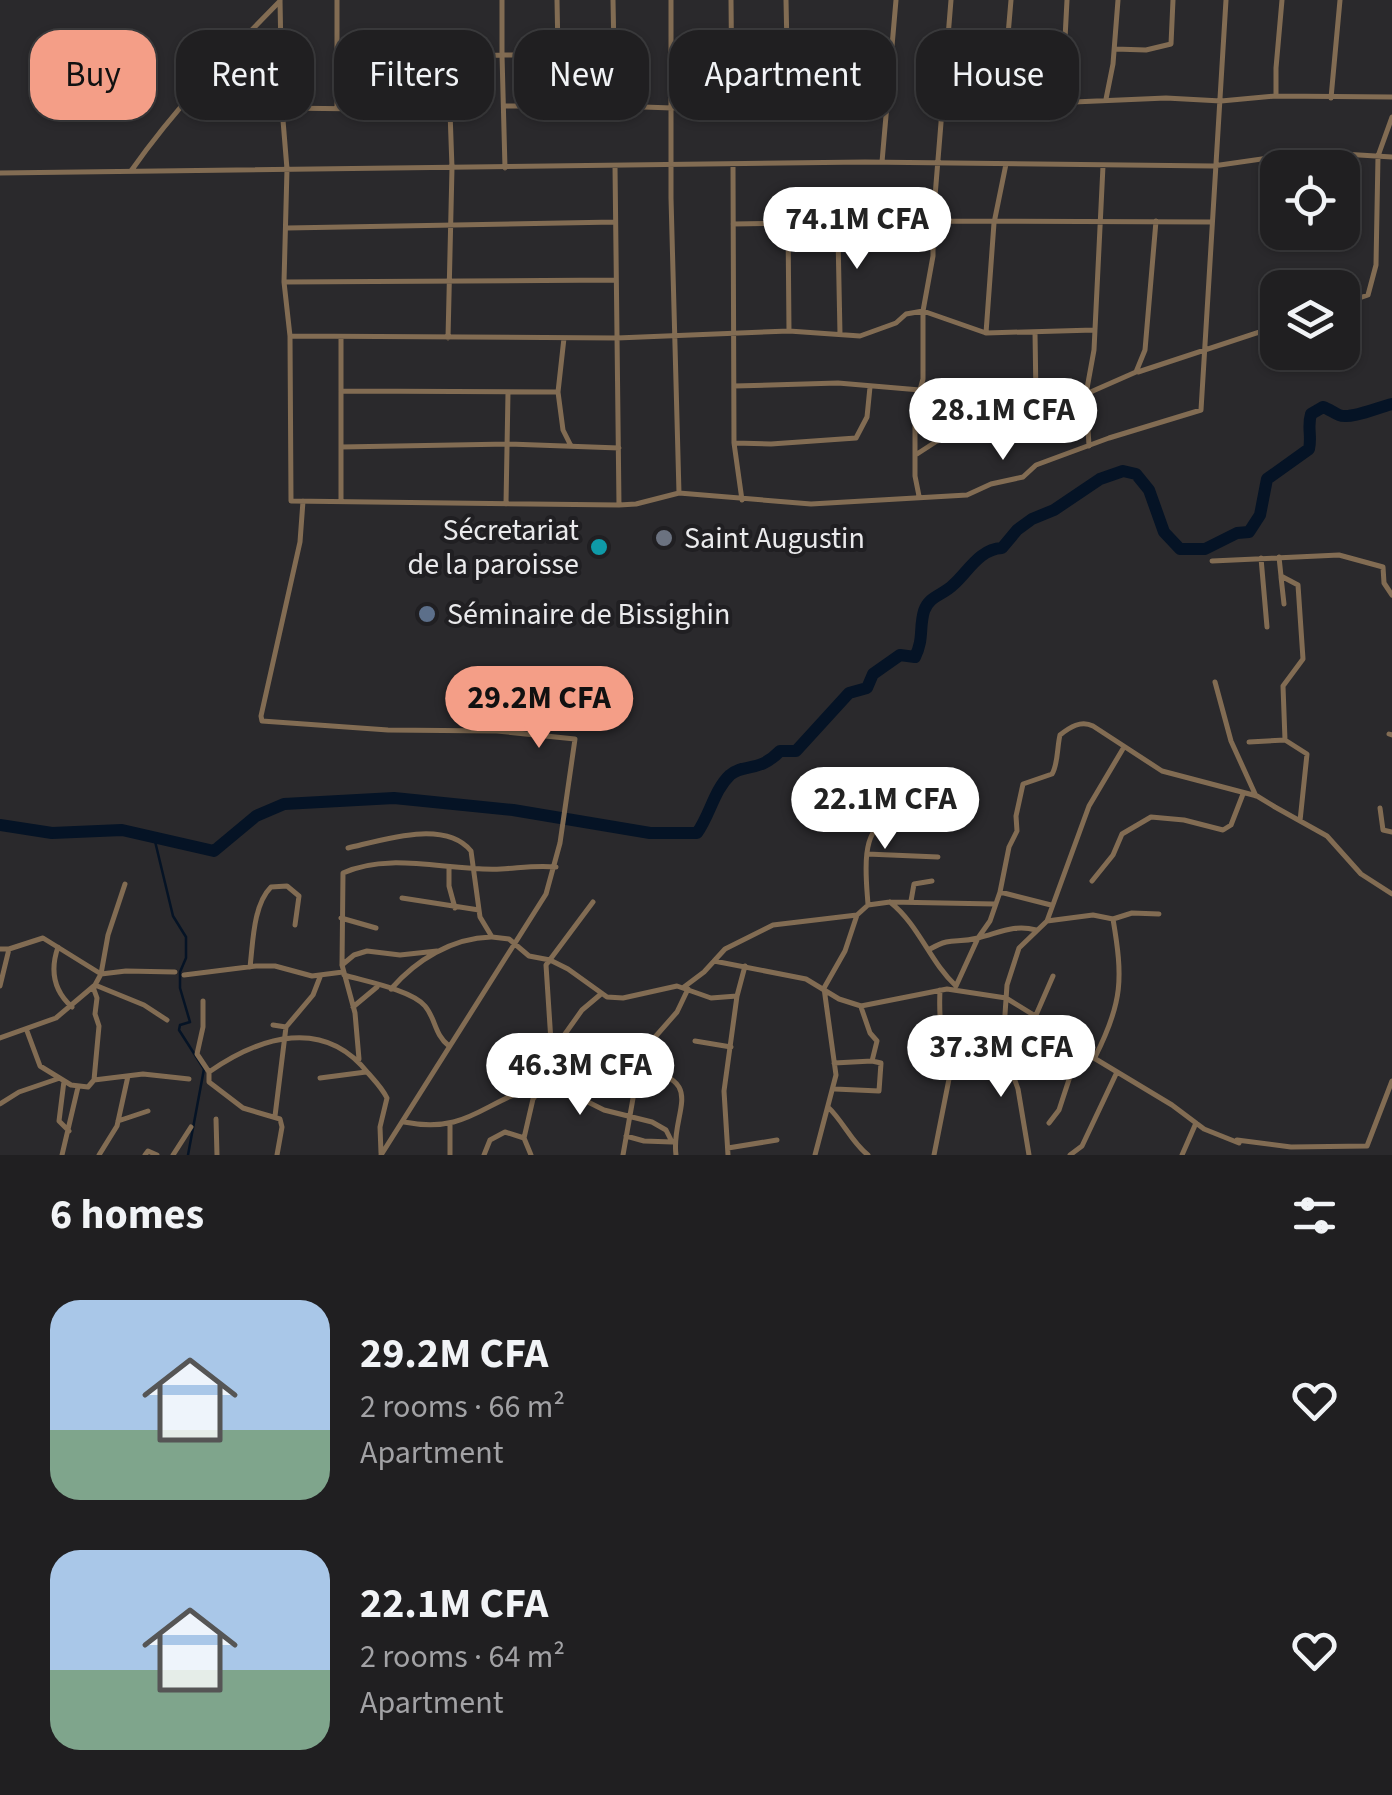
<!DOCTYPE html>
<html lang="en">
<head>
<meta charset="utf-8">
<style>
	body { margin:0; font-family:"Source Sans 3",sans-serif; background:#28272a; color:#f1f3f6; height:100vh; display:flex; flex-direction:column; font-size:38px; white-space:nowrap }
	* { box-sizing:border-box; margin:0 }
	p { font-size:32px; color:#a2a2a5 }
	.icon { flex:none; width:55px; height:55px; fill:none; stroke:currentColor; stroke-width:2; stroke-linecap:round; stroke-linejoin:round }
	.map { position:relative; height:1155px; overflow:hidden }
	.sheet { display:flex; flex-direction:column; background:#201f21; flex:1 }
	.sheet>* { flex:none }
	.banner { position:absolute; left:30px; top:30px; width:1332px; height:90px; display:flex; gap:20px }
	.fabs { position:absolute; left:1260px; top:150px; display:grid; gap:20px }
	.fabs a { display:grid; place-items:center; width:100px; height:100px; border-radius:20px; background:#201f21; box-shadow:0 2px 8px #0004,0 0 0 2px #3d3d3f; font-size:50px }
	.price { position:absolute; translate:-50% -85px; padding:0 22px; border-radius:35px; background:#fff; color:#222; font-size:32px; line-height:65px; filter:drop-shadow(0 2px 5px #0008) }
	.price::after { content:''; position:absolute; left:50%; top:60px; width:30px; height:22px; margin-left:-15px; background:inherit; clip-path:polygon(0 0,100% 0,50% 100%) }
	.price.selected { background:#f49e87; color:#111 }
	ul { padding:0; list-style:none }
	li { display:flex; align-items:center; gap:30px; height:250px; padding:0 50px }
	li span { display:grid; place-items:center; flex:none; width:280px; height:200px; border-radius:30px; color:#555 }
	li>.icon { margin-inline-start:auto }
	span .icon { width:120px; height:120px; fill:#fffc; stroke-width:1 }
	li b { font-size:42px }
	h2 { display:flex; justify-content:space-between; align-items:center; height:120px; padding:0 50px; font-size:42px }
	.tag { padding:0 35px; border-radius:30px; background:#201f21; box-shadow:0 2px 8px #0004,0 0 0 2px #3d3d3f; font-size:35px; line-height:90px }
	.tag.selected { background:#f49e87; color:#111 }
	.map>svg:first-child { display:block }
	.lines { fill:none; stroke-linecap:round; stroke-linejoin:round }
	.stream { stroke:#051325; stroke-width:2.5 }
	.river { stroke:#051325; stroke-width:12 }
	.minor { stroke:#826c53; stroke-width:5 }
	.worship-dot { fill:#6b7280; stroke:#201f22; stroke-width:4 }
	.culture-dot { fill:#0f9aa8; stroke:#201f22; stroke-width:4 }
	.service-dot { fill:#5c6f8a; stroke:#201f22; stroke-width:4 }
	.labels { text-anchor:middle; stroke-width:8; stroke-linejoin:round; paint-order:stroke }
	.poi-label { font-size:30px; fill:#eaeaec; stroke:#201f22; text-anchor:start }
</style>
</head>
<body>
<div class="map">
<svg width="1392" height="1155" viewBox="0 0 1392 1155">
	<rect width="100%" height="100%" fill="#2a292c"/>
	<g class="lines">
		<path class="stream" d="M154 837 173 916 186 937V958L180 972V988L190 1022 180 1025 179 1030 204 1069 188 1155"/>
		<path class="river" d="M0 825 52 833 122 830 214 851 256 816 284 804 394 798 513 810 650 833H697C710 815 714 790 730 775 744 763 759 773 780 751H796L849 693 867 688 873 674 900 655 915 657C924 639 919 628 924 611 929 596 943 595 953 585 968 572 979 549 1002 548L1017 530 1032 519 1054 510 1100 479 1123 471 1136 474 1149 490 1164 532 1180 549H1205L1237 533 1249 532 1260 515 1267 479 1309 449C1312 436 1307 427 1311 414L1323 407C1329 409 1334 413 1339 415 1350 420 1379 407 1392 404"/>
		<path class="minor" d="M280 0 282 108 287 169 284 282 290 336 291 501 619 505 636 504 679 493 811 504 967 495 991 484 1023 477 1036 465 1109 438 1201 410 1226 0
			M337 0V107
			M557 0 558 52
			M613 0 615 106 672 108 789 101 887 106
			M671 0V198L679 493
			M731 0 732 102
			M786 0 787 49
			M1115 49 1146 50 1171 44 1173 0
			M732 52 787 49 892 51
			M448 55 452 168 448 338
			M340 56 502 55V0
			M1064 58 1067 0
			M1276 96V68L1282 0
			M1331 98 1340 0
			M1106 99 1113 64 1118 0
			M944 104 1002 105 1166 98 1221 101 1276 96 1392 97
			M1002 105 1011 0
			M505 106H615
			M282 108 449 110
			M882 162 896 0
			M733 165 734 443 742 500
			M615 166 619 505
			M505 168 502 55H611
			M131 171C175 108 227 55 280 1
			M0 173 865 162 1213 166 1310 152 1392 157
			M829 221 838 236 840 334
			M788 222 789 331
			M733 224 933 221 951 0
			M287 228 615 222
			M284 282 616 280
			M1342 304 1368 295 1376 265 1378 156 1392 117
			M1035 332 1036 398 1041 403 1086 394 1136 372 1145 350 1156 221
			M986 333 994 223 1006 164
			M290 336 617 338 789 331 860 336 896 323 906 314 923 311 986 333 1094 330
			M341 338V500
			M1138 372 1278 326
			M734 386 838 383 920 390
			M341 391 558 392 564 338
			M558 392 563 430 571 446
			M734 443 771 444 856 438 867 417 870 387
			M1089 446 1086 394 1094 350 1103 166
			M341 447 509 444 619 448
			M917 454 937 441 971 431
			M919 496 915 476V408L923 379V311L933 256V221L1212 222
			M303 501 300 542 261 716 262 721 388 730 497 731 575 739 560 843 546 894 381 1155
			M506 504 508 392
			M1279 557 1281 576 1298 585 1303 659 1283 686 1285 740
			M1261 558 1267 627
			M1212 561 1339 555 1383 567 1384 583 1392 595
			M1281 577 1284 604
			M1215 682 1231 741 1256 796
			M1389 734 1392 735
			M1249 742 1285 740 1307 754 1300 821
			M1380 808 1383 830 1392 832
			M348 848C383 840 445 819 471 851L480 917 492 937 509 939 529 956 550 960 568 969 607 997 623 998 677 986 711 998 737 996
			M867 854 938 857
			M449 867V886L455 908
			M1092 881 1113 855 1122 834 1151 817 1184 820 1223 830 1231 825 1243 794
			M1000 892 1051 905
			M402 898 479 910
			M911 901 914 884 932 881
			M890 902C919 925 930 962 956 986
			M868 905C867 885 859 833 884 823 898 818 918 824 932 827
			M341 918 376 928
			M1113 919 1132 913 1159 914
			M1047 921 1093 915 1113 919C1123 978 1123 1002 1095 1057
			M58 947C50 970 54 991 72 1007
			M0 949H9L43 938 101 974 126 971 175 972
			M930 949C953 936 955 944 978 938 999 933 1014 924 1036 930
			M714 961 806 979 839 999 861 1006 947 989 1006 998 1058 1030 1079 1049 1172 1105 1204 1129 1239 1143
			M342 965 354 955 367 951 400 955 437 951
			M250 967C253 943 253 905 271 887L287 886 299 896 295 925
			M184 975 256 966H275L312 976 343 972
			M344 975C364 981 412 990 425 1006 436 1019 434 1034 449 1046
			M95 985 144 1005 167 1020
			M0 986 9 949
			M956 986 978 938 990 921 1000 892 1009 847 1017 831 1016 816 1023 784 1052 774C1058 765 1057 747 1060 735 1070 727 1081 720 1093 726L1162 771 1257 796 1275 807 1327 836 1361 874 1392 894
			M93 987 97 998 95 1014 99 1026 94 1080
			M684 987 704 972 725 949 773 925 857 915 868 905 890 902 995 904
			M391 989C416 960 452 938 491 937
			M940 990C939 1011 940 1058 957 1070
			M203 1001V1027L197 1054 209 1072V1082L243 1108 280 1119 282 1127 277 1155
			M353 1007 377 987
			M1036 1015 1053 976
			M273 1025 286 1027
			M27 1031 40 1066 71 1085 88 1087 94 1080 143 1074 189 1079
			M0 1038 56 1018 95 985 101 974 108 935 125 884
			M695 1041 731 1047
			M552 1057 546 965 593 902
			M359 1059 355 1013 342 965 343 873C391 851 450 872 501 869 520 868 535 865 556 867
			M834 1063 872 1061 877 1041 870 1033 861 1007
			M638 1070C710 1078 670 1113 676 1155
			M209 1072C261 1036 324 1017 368 1073 375 1081 382 1088 387 1098L380 1127 381 1153
			M320 1078 366 1072
			M64 1081 59 1121 69 1131
			M548 1082 604 1110 652 1122 666 1130 672 1142
			M835 1089 879 1091 881 1063 872 1061
			M0 1104 19 1092 60 1078
			M828 1107C843 1121 852 1143 868 1155
			M275 1116 286 1027 313 995 320 977
			M216 1119 217 1155
			M118 1121 148 1111
			M404 1122C471 1135 484 1098 542 1086
			M1049 1123 1059 1110 1079 1049
			M626 1136 644 1141 672 1142
			M524 1138 533 1099 547 1081 555 1048 582 1010 601 994
			M1237 1140 1291 1147 1367 1146 1392 1081
			M728 1148 777 1140
			M62 1155 78 1087
			M99 1155 117 1126 128 1076
			M145 1155 148 1151 157 1155
			M173 1155 191 1127
			M450 1155V1125
			M484 1155 490 1140 505 1132 524 1138 531 1155
			M623 1155 641 1053 677 1012 688 989
			M728 1155 724 1091 737 996 745 966
			M815 1155 836 1075 824 988 845 951 857 915
			M934 1155 949 1079 971 1058 1008 1041
			M1029 1155 1018 1089 1008 1061 1004 1029 1007 985 1019 948 1047 921 1089 806 1124 747
			M1070 1155 1082 1146 1117 1072
			M1182 1155 1196 1123"/>
	</g>
	<circle class="worship-dot" cx="664" cy="538" r="10"/>
	<circle class="culture-dot" cx="599" cy="547" r="10"/>
	<circle class="service-dot" cx="427" cy="614" r="10"/>
	<g class="labels">
		<g class="poi-label">
			<text x="579" y="540" text-anchor="end">Sécretariat<tspan x="579" dy="34">de la paroisse</tspan></text>
			<text x="684" y="548">Saint Augustin</text>
			<text x="447" y="624">Séminaire de Bissighin</text>
		</g>
	</g>
</svg>
<div class="fabs">
<a><svg class="icon" aria-label="locate" viewBox="0 0 24 24"><circle cx="12" cy="12" r="6"/><path d="M12 2v4M12 18v4M2 12h4M18 12h4"/></svg></a>
<a><svg class="icon" aria-label="layers" viewBox="0 0 24 24"><path d="M12 4l9 5-9 5-9-5zM3 14l9 5 9-5"/></svg></a>
</div>
<b class="price" style="left:857px;top:272px">74.1M CFA</b>
<b class="price" style="left:1003px;top:463px">28.1M CFA</b>
<b class="price selected" style="left:539px;top:751px">29.2M CFA</b>
<b class="price" style="left:885px;top:852px">22.1M CFA</b>
<b class="price" style="left:1001px;top:1100px">37.3M CFA</b>
<b class="price" style="left:580px;top:1118px">46.3M CFA</b>
<div class="banner">
<a class="tag selected">Buy</a>
<a class="tag">Rent</a>
<a class="tag">Filters</a>
<a class="tag">New</a>
<a class="tag">Apartment</a>
<a class="tag">House</a>
</div>
</div>
<section class="sheet">
<h2>6 homes<svg class="icon" aria-label="filters" viewBox="0 0 24 24"><path d="M4 7h16M4 17h16"/><circle cx="9" cy="7" r="2"/><circle cx="15" cy="17" r="2"/></svg></h2>
<ul>
<li><span style="background:linear-gradient(#a9c7e8 65%,#7fa58c 0)"><svg class="icon" aria-label="home" viewBox="0 0 24 24"><path d="M3 11l9-7 9 7M6 9v11h12V9"/></svg></span><div><b>29.2M CFA</b><p>2 rooms · 66 m²</p><p>Apartment</p></div><svg class="icon" aria-label="heart" viewBox="0 0 24 24"><path d="M12 20l-8-8c-3-5 5-10 8-4 3-6 11-1 8 4z"/></svg></li>
<li><span style="background:linear-gradient(#a9c7e8 60%,#7fa58c 0)"><svg class="icon" aria-label="home" viewBox="0 0 24 24"><path d="M3 11l9-7 9 7M6 9v11h12V9"/></svg></span><div><b>22.1M CFA</b><p>2 rooms · 64 m²</p><p>Apartment</p></div><svg class="icon" aria-label="heart" viewBox="0 0 24 24"><path d="M12 20l-8-8c-3-5 5-10 8-4 3-6 11-1 8 4z"/></svg></li>
</ul>
</section>
</body>
</html>
